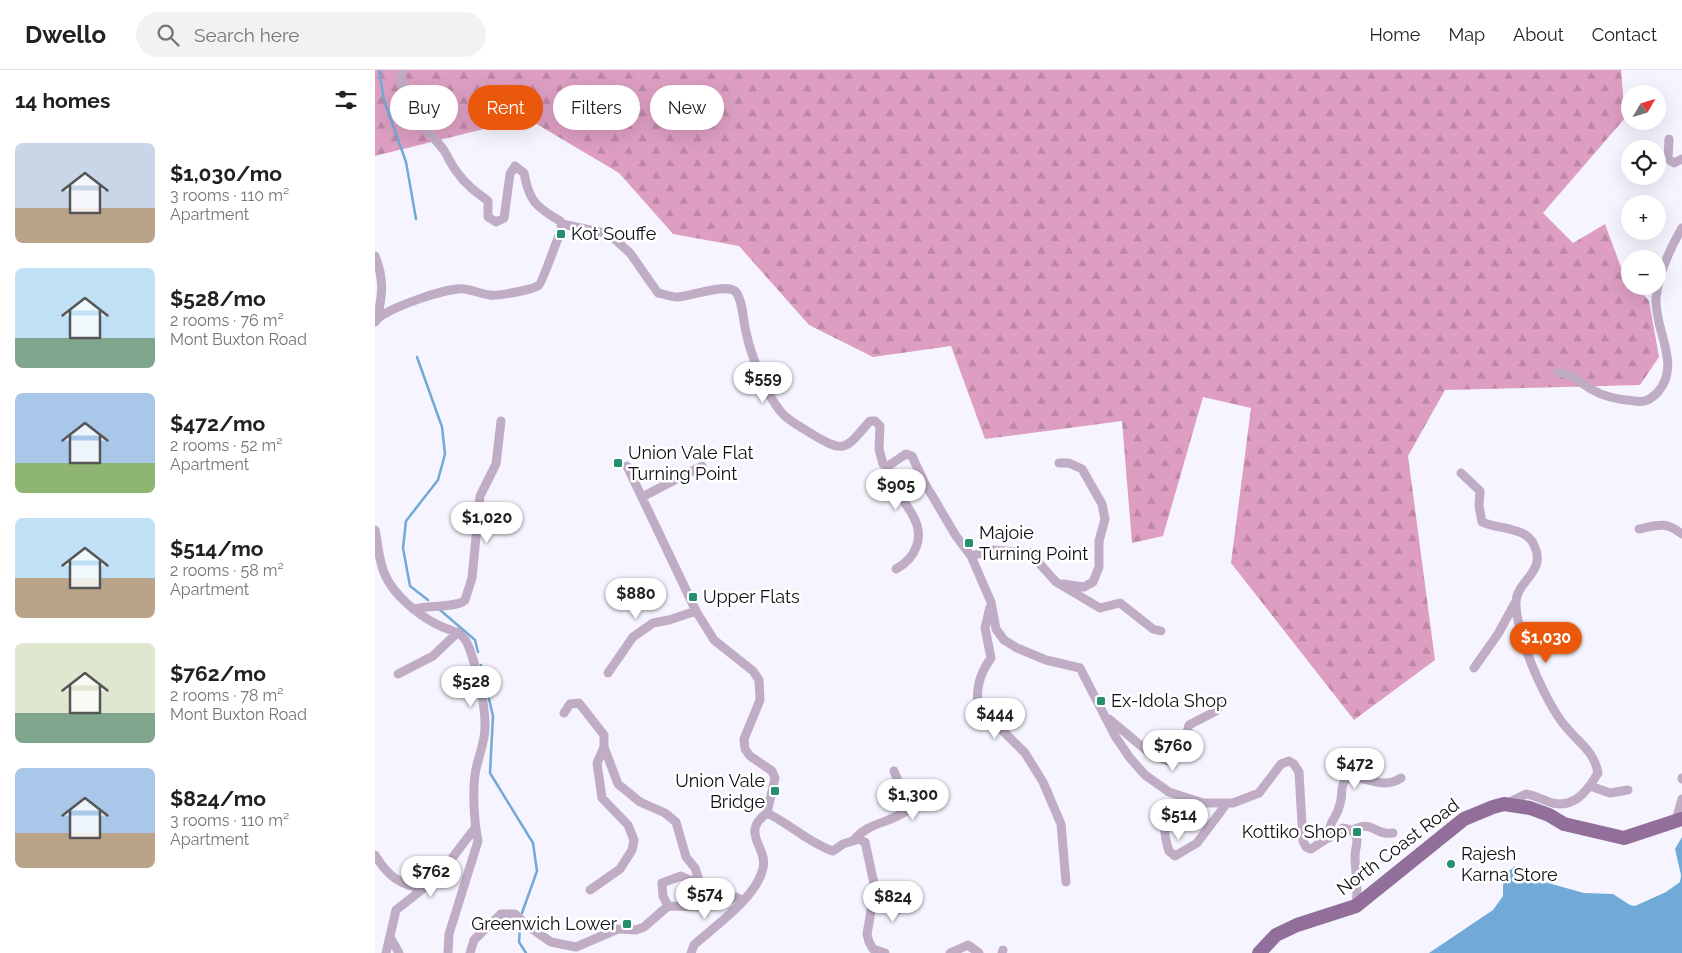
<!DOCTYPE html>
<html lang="en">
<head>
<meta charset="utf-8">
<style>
	body { margin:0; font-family:Raleway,sans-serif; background:#f2f2f2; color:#202124; height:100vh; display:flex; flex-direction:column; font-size:19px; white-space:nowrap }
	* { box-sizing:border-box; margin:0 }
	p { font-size:16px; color:#757577 }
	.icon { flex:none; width:28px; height:28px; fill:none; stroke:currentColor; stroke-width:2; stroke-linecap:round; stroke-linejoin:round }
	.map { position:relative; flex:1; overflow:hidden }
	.sheet { display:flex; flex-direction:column; background:#fff; width:375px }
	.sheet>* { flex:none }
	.banner { position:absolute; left:15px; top:15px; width:475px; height:45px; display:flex; gap:10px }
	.needle { width:32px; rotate:51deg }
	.fabs { position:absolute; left:1246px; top:15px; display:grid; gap:10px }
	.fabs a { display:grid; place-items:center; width:45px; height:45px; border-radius:50%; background:#fff; box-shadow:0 5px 20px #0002; font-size:25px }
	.price { position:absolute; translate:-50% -42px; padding:0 11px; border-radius:18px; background:#fff; color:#222; font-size:16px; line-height:32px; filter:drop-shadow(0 1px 2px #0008) }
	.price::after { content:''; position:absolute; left:50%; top:30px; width:15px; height:11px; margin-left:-8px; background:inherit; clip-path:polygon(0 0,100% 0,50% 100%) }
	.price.active { background:#ea580c; color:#fff }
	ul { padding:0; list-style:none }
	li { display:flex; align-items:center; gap:15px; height:125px; padding:0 15px }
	li span { display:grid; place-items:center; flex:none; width:140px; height:100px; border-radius:8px; color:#555 }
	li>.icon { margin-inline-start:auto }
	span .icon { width:60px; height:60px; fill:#fffc; stroke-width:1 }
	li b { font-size:21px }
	h2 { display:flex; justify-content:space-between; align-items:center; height:60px; padding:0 15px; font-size:21px }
	.pill { padding:0 18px; border-radius:22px; background:#fff; box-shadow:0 5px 20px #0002; font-size:18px; line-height:45px }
	.pill.active { background:#ea580c; color:#fff }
	header { display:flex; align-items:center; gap:30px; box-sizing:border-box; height:70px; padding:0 25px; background:#fff; border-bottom:1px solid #e0e0e0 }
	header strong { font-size:24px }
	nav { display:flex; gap:28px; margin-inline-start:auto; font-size:18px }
	.search { width:350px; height:45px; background:#f2f2f2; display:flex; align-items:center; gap:12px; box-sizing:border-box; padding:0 18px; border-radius:28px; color:#757577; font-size:19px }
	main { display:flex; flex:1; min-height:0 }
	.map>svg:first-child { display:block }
	.forest { fill:url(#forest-firs) }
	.water { fill:#71aad7 }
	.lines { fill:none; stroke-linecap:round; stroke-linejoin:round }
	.stream { stroke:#71aad7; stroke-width:2.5 }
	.minor { stroke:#c0adc5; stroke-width:9 }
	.primary { stroke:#916f9a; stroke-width:14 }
	.poi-dot { fill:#25906e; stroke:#fff; stroke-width:2 }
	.labels { text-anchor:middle; stroke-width:5; stroke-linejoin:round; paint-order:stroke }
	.poi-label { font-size:18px; fill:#100f15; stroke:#fff; text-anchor:start }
	.street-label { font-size:18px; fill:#100f15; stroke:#fff }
</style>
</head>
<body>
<header>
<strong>Dwello</strong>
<div class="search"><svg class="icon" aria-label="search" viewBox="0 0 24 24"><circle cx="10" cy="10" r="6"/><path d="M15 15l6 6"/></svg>Search here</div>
<nav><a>Home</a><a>Map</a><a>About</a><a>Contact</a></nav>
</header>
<main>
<section class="sheet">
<h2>14 homes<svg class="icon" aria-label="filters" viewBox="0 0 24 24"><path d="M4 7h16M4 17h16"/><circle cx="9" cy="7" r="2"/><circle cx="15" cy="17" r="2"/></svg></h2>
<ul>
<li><span style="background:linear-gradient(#c9d6e8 65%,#b9a48a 0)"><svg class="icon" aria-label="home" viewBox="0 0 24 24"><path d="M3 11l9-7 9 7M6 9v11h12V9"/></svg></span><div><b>$1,030/mo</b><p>3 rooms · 110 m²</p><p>Apartment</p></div></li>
<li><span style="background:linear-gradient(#bfe0f5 70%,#7fa58c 0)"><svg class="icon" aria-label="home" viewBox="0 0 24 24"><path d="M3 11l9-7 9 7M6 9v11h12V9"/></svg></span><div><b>$528/mo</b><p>2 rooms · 76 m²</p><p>Mont Buxton Road</p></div></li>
<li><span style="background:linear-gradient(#a9c7e8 70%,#8fb573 0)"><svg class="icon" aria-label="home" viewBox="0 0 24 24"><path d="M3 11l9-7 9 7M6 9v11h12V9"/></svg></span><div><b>$472/mo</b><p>2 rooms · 52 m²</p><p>Apartment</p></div></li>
<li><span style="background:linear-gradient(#bfe0f5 60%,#b9a48a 0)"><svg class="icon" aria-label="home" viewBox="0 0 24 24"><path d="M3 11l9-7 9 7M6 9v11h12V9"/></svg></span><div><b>$514/mo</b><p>2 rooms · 58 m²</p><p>Apartment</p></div></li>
<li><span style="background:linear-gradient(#dfe7d0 70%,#7fa58c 0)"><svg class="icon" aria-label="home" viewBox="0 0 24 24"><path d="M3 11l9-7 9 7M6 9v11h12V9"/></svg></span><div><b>$762/mo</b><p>2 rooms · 78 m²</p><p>Mont Buxton Road</p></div></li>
<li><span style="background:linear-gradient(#a9c7e8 65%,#b9a48a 0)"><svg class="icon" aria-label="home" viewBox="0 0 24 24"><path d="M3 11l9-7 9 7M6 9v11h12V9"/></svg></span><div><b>$824/mo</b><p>3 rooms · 110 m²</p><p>Apartment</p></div></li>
</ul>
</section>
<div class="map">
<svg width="1307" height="883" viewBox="0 0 1307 883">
	<defs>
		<pattern id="forest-firs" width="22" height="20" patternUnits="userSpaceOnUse" patternTransform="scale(1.25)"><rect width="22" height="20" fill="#dd9ec2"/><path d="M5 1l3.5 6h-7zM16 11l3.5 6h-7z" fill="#bd87a6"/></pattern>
	</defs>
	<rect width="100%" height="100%" fill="#f6f5ff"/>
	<path class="forest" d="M0 0H1246L1250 48 1168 143 1198 173 1230 154 1247 200 1255 210V216H1261L1274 231 1284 287 1265 315 1070 320 1033 386 1060 590 979 650 856 493 876 338 828 327 788 466 757 473 747 351 610 369 576 276 498 287 434 255 364 176 298 164 244 103 160 53 129 54 0 86Z"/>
	<path class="water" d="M1307 767V883H1054L1118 840 1128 826V806L1140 796H1148L1166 811 1209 823 1238 824 1255 835 1260 836 1291 822 1305 812 1306 805 1300 779Z"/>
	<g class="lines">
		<path class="stream" d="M4 0 9 30 31 92 41 149
			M42 287 67 357 70 384 63 410 31 451 28 478 35 516 53 530
			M65 540 100 570 103 582
			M106 595 118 646 115 703 158 773 162 801 147 843
			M145 857 144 872 151 883"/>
		<path class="minor" d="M1294 69 1293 89 1299 93 1307 89
			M187 154 234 164 255 183 283 223C289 224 296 227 302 227 314 227 352 212 361 222 368 231 368 251 371 262 376 286 391 324 406 342 413 351 428 358 437 364 471 385 471 378 495 351H500L505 356 504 379 508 394 513 396 531 384 537 386 549 412 581 466 596 486 616 532 621 559 629 570 642 578 671 590 705 598 740 666 755 688 770 705 794 722 828 733H858L884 723 906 694 914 691 919 694 924 702 928 771 931 777 936 779 968 758C974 759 978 760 981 766 984 772 980 778 980 785 980 803 984 818 981 836
			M0 186C9 208 8 225 2 248
			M0 252C7 239 74 217 89 219 98 220 106 224 115 225 123 226 158 220 164 215 167 213 183 167 187 158L185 151C161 137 154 131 149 103L140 96 135 104 129 148 121 152 113 147V131C101 122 90 114 82 102 76 95 73 86 68 79 46 51 24 40 27 0
			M1183 302C1197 304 1204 312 1216 319 1229 327 1245 330 1260 331 1270 333 1276 329 1283 322 1307 294 1279 260 1281 228 1284 202 1294 180 1307 158
			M684 393H694L707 399 727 434 730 449 724 471V497L718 512 709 517 688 514
			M252 396 321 541 339 570 378 601 384 610 385 630 369 669 370 679 375 686 397 701 400 708 392 743C363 764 396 778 387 802 378 830 341 855 319 875L316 883
			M1086 403 1105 421 1104 436 1107 452C1121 459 1150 457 1158 473 1174 503 1140 510 1141 534 1141 547 1146 563 1150 575 1156 597 1176 640 1191 657 1204 673 1219 681 1223 703 1212 722 1198 740 1174 732 1166 729 1159 725 1151 724L1132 733
			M267 427 327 396
			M1264 459C1284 455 1290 451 1307 464
			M0 460C3 474 4 492 10 505 19 525 42 544 61 554 78 563 88 559 95 580 102 600 110 633 110 654 111 669 104 685 101 699 97 718 99 752 103 771L74 864 73 883
			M596 486 618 480 655 483 681 512 725 538 745 533 778 559 786 561
			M521 499C541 488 550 467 538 446 535 439 527 432 528 424 529 415 538 408 545 403
			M615 537 610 558 616 588C603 606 600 622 604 645L628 661 650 683 668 712 686 754 691 812
			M38 539C52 535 82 538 90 530L97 508 105 426 121 394 126 351
			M1099 598 1123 564 1140 533
			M233 603 258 567 278 553 294 550 321 541
			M23 604 58 586 83 562
			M189 643 195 634 204 633 229 665V677
			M734 649 777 685 793 691C805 684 811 669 814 655L841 641 848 630
			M1307 708V709
			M1215 716 1235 723 1253 720
			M821 733C790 740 784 750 794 781L800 786 822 773 852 733
			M392 743C415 754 434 773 458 781L468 774 484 769 490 772 500 818 492 864 494 872 498 879 510 883
			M1301 750 1307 729
			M977 761C997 748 999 766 1018 763
			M954 768C954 747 962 750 965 734 968 725 965 717 970 710 986 701 1005 722 1026 708
			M478 771C493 752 513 754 531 741L530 728 519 701
			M0 785C12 805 25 816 49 818L68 800 100 758
			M215 820 245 799 257 780 259 770 253 755 227 728 222 693 229 677 243 714 265 732 290 743 301 752 311 787 320 798 323 807 317 811 306 806 287 813 288 826 293 836
			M497 833 519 841 540 835
			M15 867 24 883
			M11 883 21 840 49 818
			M95 883 99 870 126 844H140L153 856 176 872 201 877 243 859 261 860 269 857 293 836 327 837 344 835 361 827 367 830
			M575 883 593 875 604 883
			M627 883 628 880"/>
		<path class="primary" d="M884 883 901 865 922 855 981 836 1089 749 1118 737 1129 734 1155 738 1174 745 1189 754 1249 768 1307 749"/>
	</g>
	<g class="poi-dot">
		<rect x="181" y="159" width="10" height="10" rx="2.5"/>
		<rect x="238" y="388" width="10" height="10" rx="2.5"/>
		<rect x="589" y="468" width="10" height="10" rx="2.5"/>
		<rect x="313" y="522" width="10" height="10" rx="2.5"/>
		<rect x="721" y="626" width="10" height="10" rx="2.5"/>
		<rect x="395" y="716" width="10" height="10" rx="2.5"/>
		<rect x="977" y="757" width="10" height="10" rx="2.5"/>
		<circle cx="1076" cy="794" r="5"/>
		<rect x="247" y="849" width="10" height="10" rx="2.5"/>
	</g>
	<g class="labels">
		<g class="poi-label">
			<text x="196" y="170">Kot Souffe</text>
			<text x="253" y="389">Union Vale Flat<tspan x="253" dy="21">Turning Point</tspan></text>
			<text x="604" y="469">Majoie<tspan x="604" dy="21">Turning Point</tspan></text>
			<text x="328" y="533">Upper Flats</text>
			<text x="736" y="637">Ex-Idola Shop</text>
			<text x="390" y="717" text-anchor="end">Union Vale<tspan x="390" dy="21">Bridge</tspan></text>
			<text x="972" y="768" text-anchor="end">Kottiko Shop</text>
			<text x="1086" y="790">Rajesh<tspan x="1086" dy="21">Karna Store</tspan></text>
			<text x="242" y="860" text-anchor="end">Greenwich Lower</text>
		</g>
		<g class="street-label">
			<text transform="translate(1023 777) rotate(-37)" y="6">North Coast Road</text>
		</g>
	</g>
</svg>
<div class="fabs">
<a><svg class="needle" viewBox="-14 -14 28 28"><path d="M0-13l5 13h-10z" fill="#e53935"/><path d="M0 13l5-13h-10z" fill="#757577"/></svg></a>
<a><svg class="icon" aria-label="locate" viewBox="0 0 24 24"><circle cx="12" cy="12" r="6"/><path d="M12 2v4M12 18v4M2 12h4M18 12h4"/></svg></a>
<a>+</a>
<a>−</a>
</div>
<b class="price" style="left:388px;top:334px">$559</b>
<b class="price" style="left:521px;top:441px">$905</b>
<b class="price" style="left:112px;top:474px">$1,020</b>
<b class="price" style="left:261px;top:550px">$880</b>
<b class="price active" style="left:1171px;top:594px">$1,030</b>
<b class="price" style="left:96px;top:638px">$528</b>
<b class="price" style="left:620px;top:670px">$444</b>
<b class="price" style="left:798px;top:702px">$760</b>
<b class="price" style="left:980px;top:720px">$472</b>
<b class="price" style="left:538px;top:751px">$1,300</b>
<b class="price" style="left:804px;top:771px">$514</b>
<b class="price" style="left:56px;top:828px">$762</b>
<b class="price" style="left:330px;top:850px">$574</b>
<b class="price" style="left:518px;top:853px">$824</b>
<div class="banner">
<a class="pill">Buy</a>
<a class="pill active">Rent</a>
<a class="pill">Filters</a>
<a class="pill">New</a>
</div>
</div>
</main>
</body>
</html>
